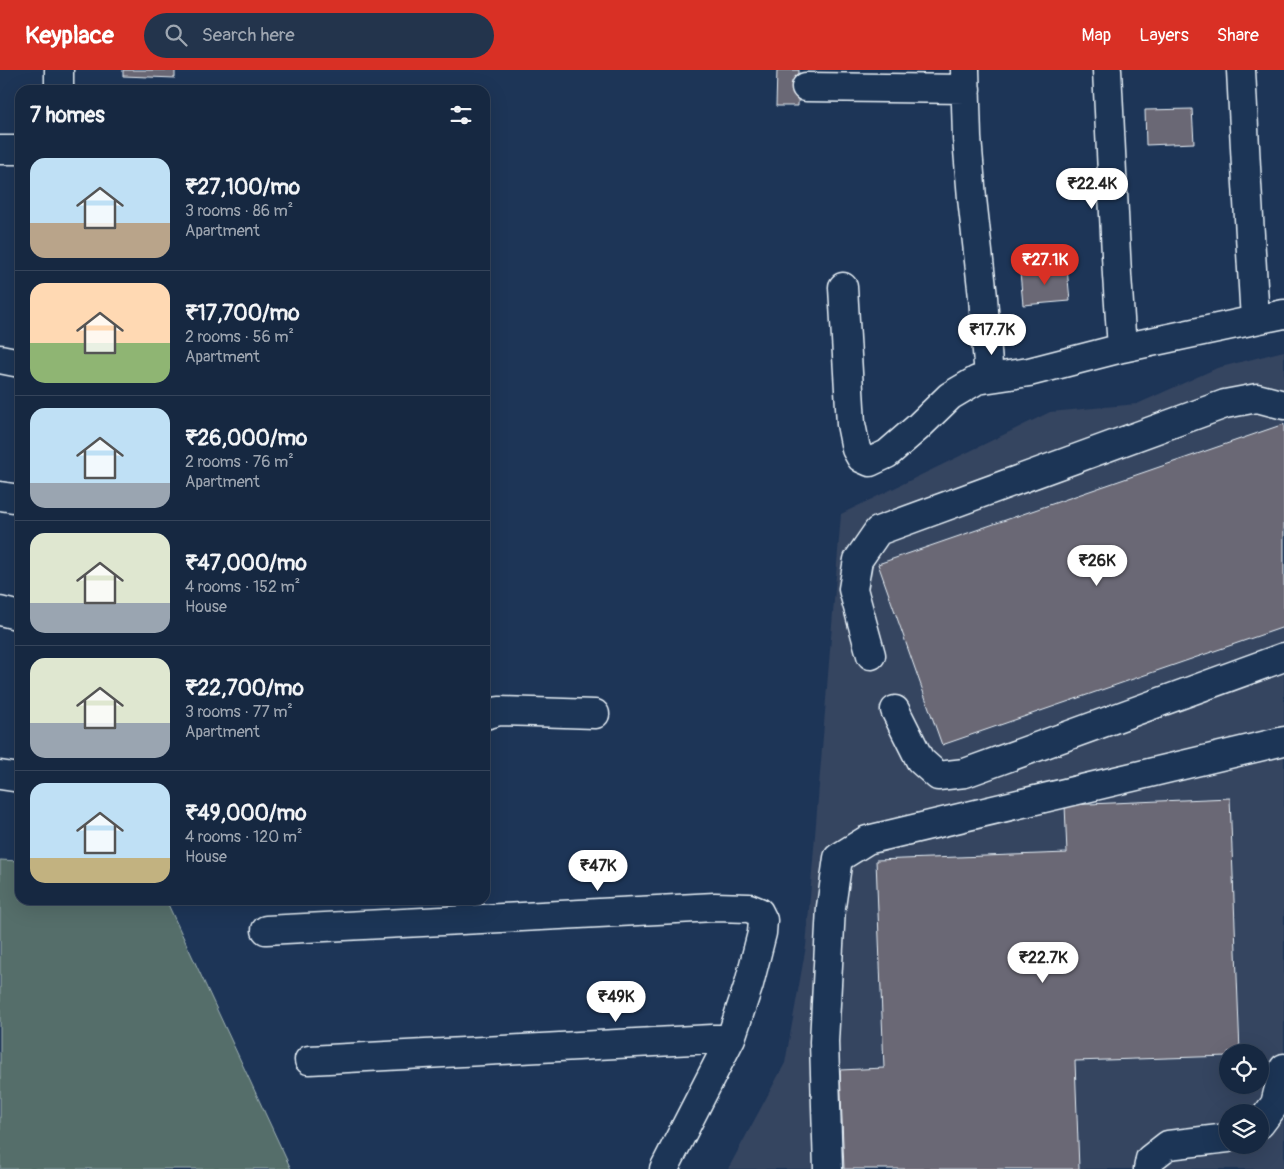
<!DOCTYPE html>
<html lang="en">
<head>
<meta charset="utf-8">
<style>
	body { margin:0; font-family:Pangolin,sans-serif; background:#23344c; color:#f1f3f6; height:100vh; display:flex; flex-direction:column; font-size:19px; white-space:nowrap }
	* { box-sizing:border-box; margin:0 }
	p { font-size:16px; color:#9ea6b1 }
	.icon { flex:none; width:28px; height:28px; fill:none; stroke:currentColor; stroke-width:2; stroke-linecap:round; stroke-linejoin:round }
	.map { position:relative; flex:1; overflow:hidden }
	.drawer { position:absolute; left:15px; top:15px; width:475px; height:820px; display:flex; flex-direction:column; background:#162841; border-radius:15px; box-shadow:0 5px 20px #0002,0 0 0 1px #35445a }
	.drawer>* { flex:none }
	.buttons { position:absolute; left:1219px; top:974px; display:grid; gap:10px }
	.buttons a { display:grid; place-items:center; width:50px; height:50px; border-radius:50%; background:#162841; box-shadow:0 5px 20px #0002,0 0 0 1px #35445a; font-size:25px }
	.price { position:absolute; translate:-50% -42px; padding:0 11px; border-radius:18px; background:#fff; color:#222; font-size:16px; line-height:32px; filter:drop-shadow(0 1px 2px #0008) }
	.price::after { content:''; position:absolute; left:50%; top:30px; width:15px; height:11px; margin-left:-8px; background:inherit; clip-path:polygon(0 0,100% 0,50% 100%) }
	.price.active { background:#d93025; color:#fff }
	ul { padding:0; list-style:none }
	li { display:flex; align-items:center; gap:15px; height:125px; padding:0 15px }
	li+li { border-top:1px solid #35445a }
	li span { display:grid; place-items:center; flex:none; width:140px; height:100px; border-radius:15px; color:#555 }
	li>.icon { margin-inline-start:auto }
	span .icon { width:60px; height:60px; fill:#fffc; stroke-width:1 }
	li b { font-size:21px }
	h2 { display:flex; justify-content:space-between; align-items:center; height:60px; padding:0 15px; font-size:21px }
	header { display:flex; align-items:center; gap:30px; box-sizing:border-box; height:70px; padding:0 25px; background:#d93025; color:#fff }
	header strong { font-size:24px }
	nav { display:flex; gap:28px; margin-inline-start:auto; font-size:18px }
	.search { width:350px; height:45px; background:#23344c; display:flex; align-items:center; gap:12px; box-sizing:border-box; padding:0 18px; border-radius:28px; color:#9ea6b1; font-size:19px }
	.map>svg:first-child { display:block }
	.built { fill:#344460; fill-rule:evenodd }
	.green { fill:#556e6b; stroke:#9eb0b2 }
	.building { fill:#6a6774; stroke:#e8f1f8 }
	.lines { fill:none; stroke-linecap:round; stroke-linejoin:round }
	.minor-casing { stroke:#e8f1f8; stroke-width:31 }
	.minor { stroke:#1d3557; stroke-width:28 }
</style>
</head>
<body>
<header>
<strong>Keyplace</strong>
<div class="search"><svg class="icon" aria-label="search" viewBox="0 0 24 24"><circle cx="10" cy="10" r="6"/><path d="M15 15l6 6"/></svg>Search here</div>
<nav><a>Map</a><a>Layers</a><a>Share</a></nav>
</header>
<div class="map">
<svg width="1284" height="1099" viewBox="0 0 1284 1099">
	<rect width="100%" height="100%" fill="#1d3557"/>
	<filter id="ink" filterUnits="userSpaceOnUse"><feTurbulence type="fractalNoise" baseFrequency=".02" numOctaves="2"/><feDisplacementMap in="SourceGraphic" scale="10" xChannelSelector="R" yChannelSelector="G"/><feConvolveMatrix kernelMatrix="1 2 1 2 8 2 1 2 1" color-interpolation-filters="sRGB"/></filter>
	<g filter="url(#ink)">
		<path class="built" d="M1284 281V1099H728L785 993 806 876 841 444 1050 342 1137 334 1217 298ZM1228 982H1260V1015H1228ZM1228 1042H1260V1075H1228Z"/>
		<path class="green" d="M0 790 20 791V830H166L291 1099H0Z"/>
		<path class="building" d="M123 0H175V8L123 6Z
			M777 0H799L798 36H776Z
			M1192 39 1194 73 1146 75 1145 40Z
			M1067 198 1070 231 1023 235 1020 202Z
			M1284 354V557L942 675 878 494Z
			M1230 728 1240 982H1228V986L1075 991 1079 1099H844L840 1000 884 998 876 790 1067 783 1065 735Z"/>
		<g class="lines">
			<defs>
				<path id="minor" d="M965 0 967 68 972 128 983 227 989 308
					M1107 0 1117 205 1122 278
					M1241 0 1246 97 1255 250
					M806 17 966 19
					M59 20V0
					M0 80H20
					M843 217 851 354 856 379 861 388 870 392 887 384 917 358 950 326 977 310 1029 302 1122 278 1284 244
					M0 289 20 293
					M0 426 20 429
					M0 541 20 546
					M871 585 853 519 858 490 878 461 1225 334 1257 328 1284 335
					M895 640 920 690 938 706 965 703 1284 587
					M485 645 499 641 595 644
					M0 705 20 708
					M266 860 715 837 749 838 759 842 763 850 762 863 749 914 731 968
					M309 990 731 968 664 1099
					M1260 1054 1275 1034 1284 998
					M828 1099 824 972 831 837 838 788 867 770 1284 671
					M1148 1099 1150 1089 1168 1075 1228 1068"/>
			</defs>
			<use href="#minor" class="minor-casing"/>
			<use href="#minor" class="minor"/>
		</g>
	</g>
</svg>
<div class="buttons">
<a><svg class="icon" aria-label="locate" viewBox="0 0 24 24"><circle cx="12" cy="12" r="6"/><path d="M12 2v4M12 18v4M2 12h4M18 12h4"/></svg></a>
<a><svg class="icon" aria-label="layers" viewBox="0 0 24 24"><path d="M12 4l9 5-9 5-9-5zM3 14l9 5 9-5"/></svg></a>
</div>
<b class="price" style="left:1092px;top:140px">₹22.4K</b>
<b class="price active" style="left:1045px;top:216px">₹27.1K</b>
<b class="price" style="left:992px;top:286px">₹17.7K</b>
<b class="price" style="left:1097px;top:517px">₹26K</b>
<b class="price" style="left:598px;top:822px">₹47K</b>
<b class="price" style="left:1043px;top:914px">₹22.7K</b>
<b class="price" style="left:616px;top:953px">₹49K</b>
<section class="drawer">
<h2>7 homes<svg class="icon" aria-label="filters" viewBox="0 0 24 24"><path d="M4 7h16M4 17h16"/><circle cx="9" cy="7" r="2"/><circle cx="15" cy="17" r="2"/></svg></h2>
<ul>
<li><span style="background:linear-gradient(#bfe0f5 65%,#b9a48a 0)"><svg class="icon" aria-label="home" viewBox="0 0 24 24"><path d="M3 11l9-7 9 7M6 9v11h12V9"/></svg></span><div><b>₹27,100/mo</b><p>3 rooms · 86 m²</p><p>Apartment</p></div></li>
<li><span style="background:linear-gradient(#ffd9b3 60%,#8fb573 0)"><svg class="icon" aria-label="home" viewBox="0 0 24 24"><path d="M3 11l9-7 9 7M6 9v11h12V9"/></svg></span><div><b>₹17,700/mo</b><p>2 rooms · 56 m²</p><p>Apartment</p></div></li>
<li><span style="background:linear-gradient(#bfe0f5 75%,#9aa5b1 0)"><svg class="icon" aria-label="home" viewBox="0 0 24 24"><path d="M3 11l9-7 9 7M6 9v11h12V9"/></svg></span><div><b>₹26,000/mo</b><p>2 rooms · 76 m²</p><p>Apartment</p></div></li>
<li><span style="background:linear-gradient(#dfe7d0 70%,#9aa5b1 0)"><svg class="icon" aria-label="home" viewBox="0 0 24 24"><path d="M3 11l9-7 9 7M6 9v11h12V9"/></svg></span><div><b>₹47,000/mo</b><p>4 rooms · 152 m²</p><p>House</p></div></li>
<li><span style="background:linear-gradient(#dfe7d0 65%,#9aa5b1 0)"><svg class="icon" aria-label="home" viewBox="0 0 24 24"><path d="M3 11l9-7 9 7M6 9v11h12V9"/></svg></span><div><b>₹22,700/mo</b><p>3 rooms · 77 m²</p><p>Apartment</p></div></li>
<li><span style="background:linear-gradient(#bfe0f5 75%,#c2b280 0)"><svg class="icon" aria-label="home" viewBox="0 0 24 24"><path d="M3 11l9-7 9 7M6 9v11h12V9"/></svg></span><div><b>₹49,000/mo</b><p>4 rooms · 120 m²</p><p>House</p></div></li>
</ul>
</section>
</div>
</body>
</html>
